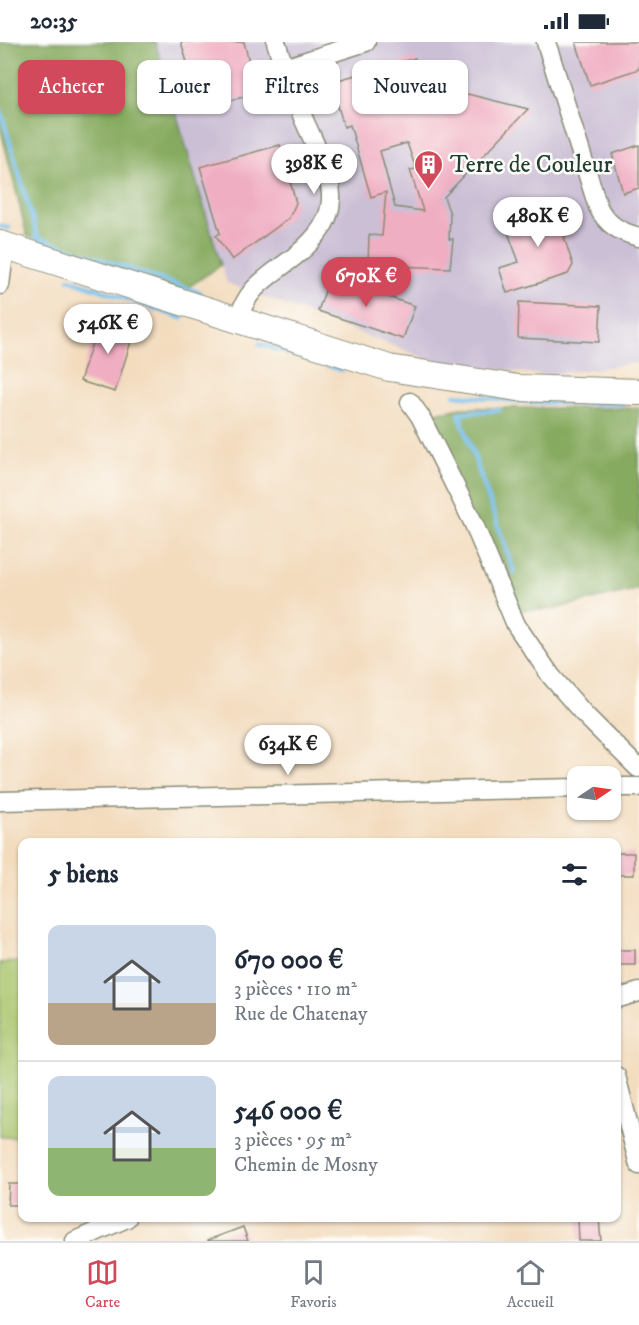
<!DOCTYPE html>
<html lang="fr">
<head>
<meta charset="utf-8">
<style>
	body { margin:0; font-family:"IM FELL DW Pica",serif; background:#f2f2f3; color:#1f2937; height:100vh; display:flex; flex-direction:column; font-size:22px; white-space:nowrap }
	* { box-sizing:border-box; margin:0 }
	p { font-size:20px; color:#747a83 }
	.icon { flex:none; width:33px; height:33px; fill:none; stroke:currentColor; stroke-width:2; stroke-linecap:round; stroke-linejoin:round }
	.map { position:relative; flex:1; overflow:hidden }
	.drawer { position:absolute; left:18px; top:796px; width:603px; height:384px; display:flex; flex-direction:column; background:#fff; border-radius:12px; box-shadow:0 2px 4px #0004 }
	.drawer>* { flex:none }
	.top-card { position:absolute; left:18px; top:18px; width:603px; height:54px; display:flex; gap:12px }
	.needle { width:39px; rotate:77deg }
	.controls { position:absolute; left:567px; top:724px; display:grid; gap:12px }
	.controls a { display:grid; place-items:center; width:54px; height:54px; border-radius:12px; background:#fff; box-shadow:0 2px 4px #0004; font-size:30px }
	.price { position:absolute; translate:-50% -51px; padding:0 14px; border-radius:21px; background:#fff; color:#222; font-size:20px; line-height:39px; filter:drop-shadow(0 2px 3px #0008) }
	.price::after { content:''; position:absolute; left:50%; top:36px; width:18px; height:14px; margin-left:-9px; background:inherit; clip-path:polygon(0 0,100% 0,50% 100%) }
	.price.active { background:#d1495b; color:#fff }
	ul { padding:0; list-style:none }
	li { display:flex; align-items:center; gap:18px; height:150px; padding:0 30px }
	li+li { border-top:2px solid #e0e1e3 }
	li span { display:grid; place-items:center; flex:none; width:168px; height:120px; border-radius:12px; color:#555 }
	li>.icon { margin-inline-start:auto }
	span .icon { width:72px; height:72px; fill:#fffc; stroke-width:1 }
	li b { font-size:26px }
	h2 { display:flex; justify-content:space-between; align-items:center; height:72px; padding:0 30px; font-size:26px }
	.chip { padding:0 21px; border-radius:12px; background:#fff; box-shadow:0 2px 4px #0004; font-size:21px; line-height:54px }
	.chip.active { background:#d1495b; color:#fff }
	.status { display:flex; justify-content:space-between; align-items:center; height:42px; padding:0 30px; background:#fff; direction:ltr }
	.status svg { height:16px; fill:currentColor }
	.dock { display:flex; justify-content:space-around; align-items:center; height:84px; border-top:2px solid #e0e1e3; background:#fff; font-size:16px; color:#747a83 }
	.dock a { display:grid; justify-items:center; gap:3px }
	.dock .active { color:#d1495b }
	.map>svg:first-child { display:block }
	.industrial { fill:#cbbfd5 }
	.green { fill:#a8c46b; stroke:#648050; stroke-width:1.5 }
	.forest { fill:#86aa5f; stroke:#52744a; stroke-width:1.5 }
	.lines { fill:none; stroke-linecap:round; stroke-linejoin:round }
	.stream { stroke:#71bdeb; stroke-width:4.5 }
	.building { fill:#f0aec2; fill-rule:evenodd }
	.street-casing { stroke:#898c78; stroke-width:21 }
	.secondary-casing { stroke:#898c78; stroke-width:28 }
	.street { stroke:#fff; stroke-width:18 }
	.secondary { stroke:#fff; stroke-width:26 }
	.labels { text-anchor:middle; stroke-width:5; stroke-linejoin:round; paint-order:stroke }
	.poi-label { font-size:24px; fill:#1f3d34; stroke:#fdfcf7; text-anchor:start }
</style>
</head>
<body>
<div class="status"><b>20:35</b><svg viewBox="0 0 49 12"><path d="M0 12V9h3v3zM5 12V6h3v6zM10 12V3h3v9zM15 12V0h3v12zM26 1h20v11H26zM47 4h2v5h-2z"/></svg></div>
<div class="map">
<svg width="639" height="1199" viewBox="0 0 639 1199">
	<rect width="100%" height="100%" fill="#fdfcf7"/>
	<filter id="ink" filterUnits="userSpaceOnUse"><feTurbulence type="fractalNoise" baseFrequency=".0167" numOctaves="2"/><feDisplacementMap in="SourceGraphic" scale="12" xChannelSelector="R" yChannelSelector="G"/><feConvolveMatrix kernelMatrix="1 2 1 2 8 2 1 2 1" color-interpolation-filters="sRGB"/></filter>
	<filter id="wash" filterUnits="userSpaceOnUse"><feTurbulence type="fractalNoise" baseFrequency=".008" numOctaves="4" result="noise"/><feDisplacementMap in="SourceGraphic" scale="24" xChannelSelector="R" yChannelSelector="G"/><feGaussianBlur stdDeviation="1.35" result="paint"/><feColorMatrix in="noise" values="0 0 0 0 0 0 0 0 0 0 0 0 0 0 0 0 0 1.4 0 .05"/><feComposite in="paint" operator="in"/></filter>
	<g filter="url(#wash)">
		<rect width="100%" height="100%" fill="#f3dbbd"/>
		<path class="industrial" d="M155 0H639V321L545 333 436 320 227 241Z"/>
		<path class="green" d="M22 920V1095H0V921Z"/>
		<path class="forest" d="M0 0H155L221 223 180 251 27 194 0 84Z
			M461 366H639V547L554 567 509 569 420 374Z"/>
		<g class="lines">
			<path class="stream" d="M0 67 38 196
				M0 184 9 186
				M35 195 201 251
				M69 237 182 276
				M260 302 342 328
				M455 353 531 360 623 362
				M500 368 459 371 514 530"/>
		</g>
		<g id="blocks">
			<path class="building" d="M181 0H244L257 51 201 67Z
				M576 0H639V27L590 43Z
				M415 16 423 41 528 67 444 155 450 172 449 197H453L450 226 368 223 369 193 382 194 386 150 371 155 350 83 344 85 331 40ZM407 101 416 127 410 128 423 169 395 165 380 109Z
				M280 103 296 161 289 176 232 218 216 194 220 191 200 125Z
				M639 103V146L623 151 612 112Z
				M561 160 572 192 564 195 573 223 568 232 507 251 499 226 519 220 504 180Z
				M330 235 415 264 403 297 318 269Z
				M519 260 601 264 599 300 518 296Z
				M100 276 135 287 115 350 80 339Z
				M616 811H634V833H616Z
				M616 908H635V923H616Z
				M9 1142H22V1163H8Z
				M578 1176H599L601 1199H579Z
				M243 1185 248 1199H208V1198Z"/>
		</g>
	</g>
	<g filter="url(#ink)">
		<use href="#blocks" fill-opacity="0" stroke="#898c78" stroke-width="1.5"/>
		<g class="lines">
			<defs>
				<path id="street" d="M546 0 598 165C607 183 620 190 639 195
					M284 26 366 0
					M0 243 5 204
					M238 278C247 245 267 236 294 215 353 168 330 136 304 78 293 52 284 26 276 0
					M410 360 420 374 473 480 516 583 551 634 584 672 638 726
					M610 745H639
					M0 759 578 746
					M616 957 639 950
					M616 1034 639 1123
					M75 1199 127 1176"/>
				<path id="secondary" d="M0 202 389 326 518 346 639 350"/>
			</defs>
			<use href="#street" class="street-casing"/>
			<use href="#secondary" class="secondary-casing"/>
			<use href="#street" class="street"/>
			<use href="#secondary" class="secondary"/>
		</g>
	</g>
	<defs>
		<symbol id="building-pin" viewBox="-11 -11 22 30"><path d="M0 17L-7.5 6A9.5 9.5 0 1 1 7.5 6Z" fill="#d1495b" stroke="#fdfcf7"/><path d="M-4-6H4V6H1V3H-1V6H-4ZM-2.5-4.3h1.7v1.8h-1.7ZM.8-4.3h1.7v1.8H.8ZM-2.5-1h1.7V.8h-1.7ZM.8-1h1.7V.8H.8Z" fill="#fff"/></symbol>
	</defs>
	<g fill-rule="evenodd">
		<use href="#building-pin" x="412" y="106" width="33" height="45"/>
	</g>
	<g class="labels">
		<g class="poi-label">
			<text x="450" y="130">Terre de Couleur</text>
		</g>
	</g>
</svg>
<div class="controls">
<a><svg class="needle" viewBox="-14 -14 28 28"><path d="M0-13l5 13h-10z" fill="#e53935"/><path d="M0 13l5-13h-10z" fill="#747a83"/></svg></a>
</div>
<b class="price" style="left:314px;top:153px">398K €</b>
<b class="price" style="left:538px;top:206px">480K €</b>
<b class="price active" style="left:366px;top:266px">670K €</b>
<b class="price" style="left:108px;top:313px">546K €</b>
<b class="price" style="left:288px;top:734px">634K €</b>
<div class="top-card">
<a class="chip active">Acheter</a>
<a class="chip">Louer</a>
<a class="chip">Filtres</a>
<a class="chip">Nouveau</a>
</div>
<section class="drawer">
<h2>5 biens<svg class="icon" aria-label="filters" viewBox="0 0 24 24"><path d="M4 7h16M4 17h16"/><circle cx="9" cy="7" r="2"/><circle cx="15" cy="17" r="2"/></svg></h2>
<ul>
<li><span style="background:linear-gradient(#c9d6e8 65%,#b9a48a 0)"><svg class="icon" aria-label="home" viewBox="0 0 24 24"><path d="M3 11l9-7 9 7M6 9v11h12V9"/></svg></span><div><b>670 000 €</b><p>3 pièces · 110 m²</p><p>Rue de Chatenay</p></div></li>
<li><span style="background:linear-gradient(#c9d6e8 60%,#8fb573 0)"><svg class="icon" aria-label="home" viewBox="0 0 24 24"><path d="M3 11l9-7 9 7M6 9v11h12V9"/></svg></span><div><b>546 000 €</b><p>3 pièces · 95 m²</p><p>Chemin de Mosny</p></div></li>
</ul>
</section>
</div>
<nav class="dock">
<a class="active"><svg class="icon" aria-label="map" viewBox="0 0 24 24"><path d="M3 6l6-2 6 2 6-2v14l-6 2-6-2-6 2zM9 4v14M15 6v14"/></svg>Carte</a>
<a><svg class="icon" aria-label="saved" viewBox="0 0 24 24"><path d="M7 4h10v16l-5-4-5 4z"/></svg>Favoris</a>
<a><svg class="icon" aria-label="home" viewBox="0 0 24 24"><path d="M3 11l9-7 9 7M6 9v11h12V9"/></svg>Accueil</a>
</nav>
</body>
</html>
